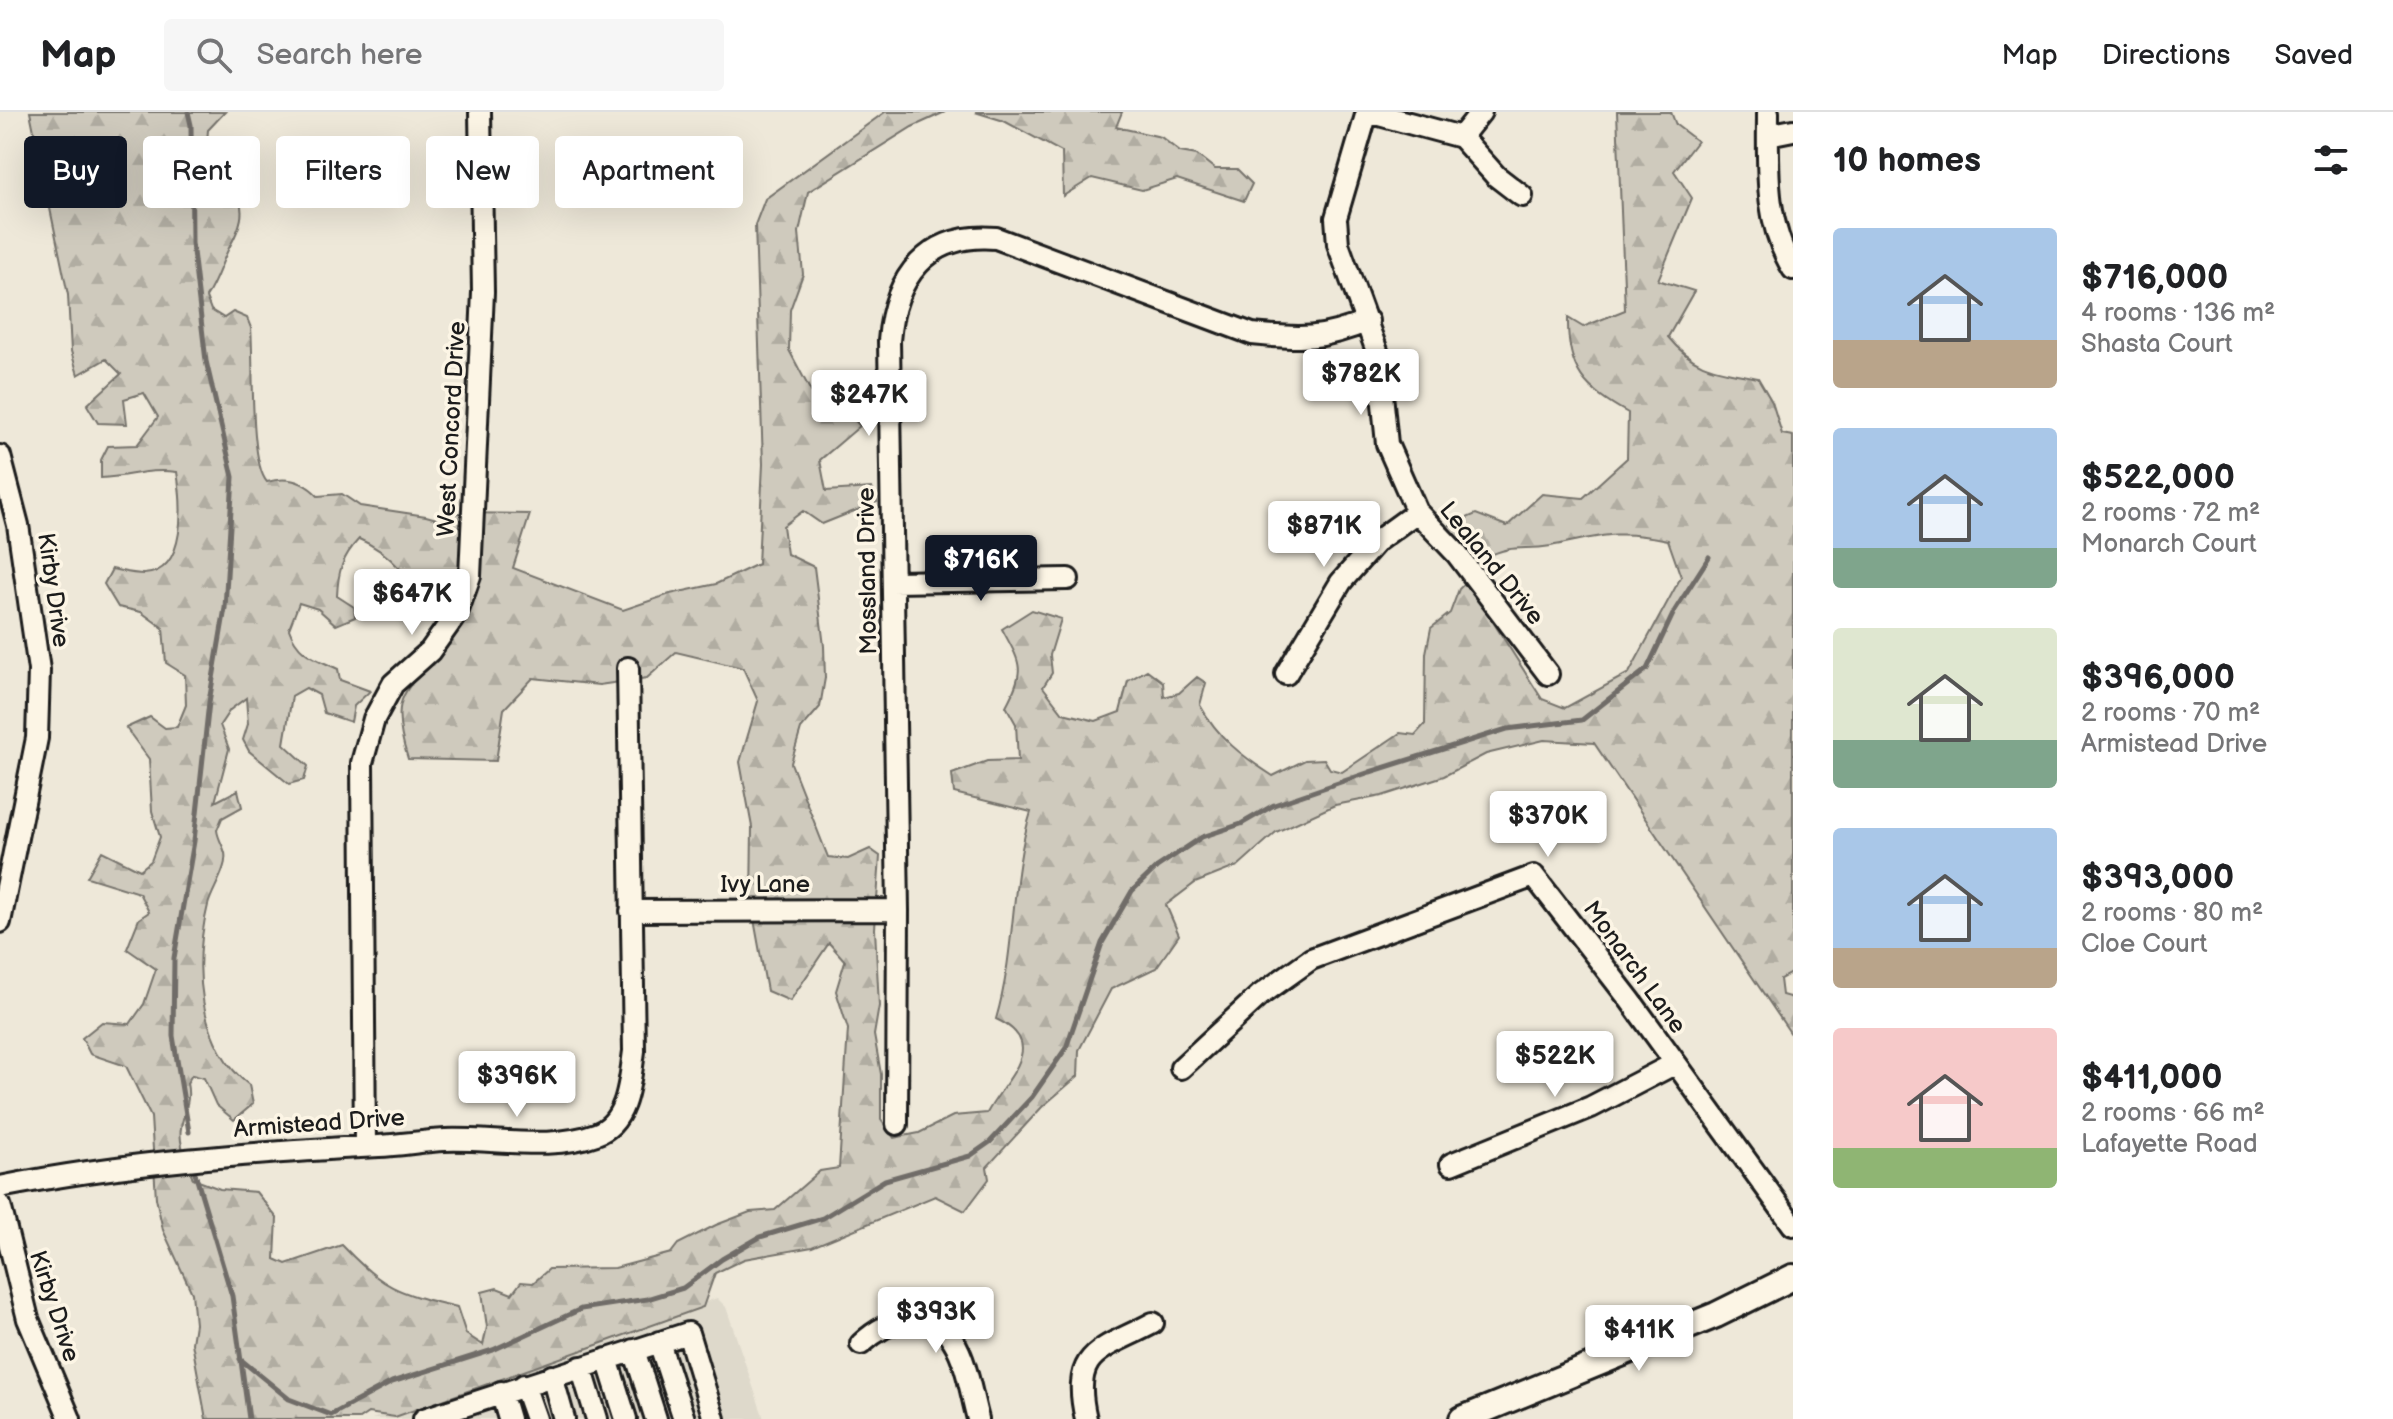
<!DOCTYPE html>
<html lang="en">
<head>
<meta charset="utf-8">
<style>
	body { margin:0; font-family:"Balsamiq Sans",sans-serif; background:#f6f6f6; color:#202124; height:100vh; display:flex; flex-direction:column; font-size:30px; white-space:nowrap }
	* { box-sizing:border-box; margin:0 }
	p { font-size:26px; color:#757577 }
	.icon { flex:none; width:44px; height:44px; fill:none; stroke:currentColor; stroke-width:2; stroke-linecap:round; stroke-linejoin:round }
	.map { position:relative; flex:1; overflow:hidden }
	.panel { display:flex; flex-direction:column; background:#fff; width:600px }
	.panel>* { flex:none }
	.hud { position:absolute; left:24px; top:24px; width:760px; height:72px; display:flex; gap:16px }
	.price { position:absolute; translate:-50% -68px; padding:0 18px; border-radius:8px; background:#fff; color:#222; font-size:26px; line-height:52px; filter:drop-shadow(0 2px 4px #0008) }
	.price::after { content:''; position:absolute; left:50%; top:48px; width:24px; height:18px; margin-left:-12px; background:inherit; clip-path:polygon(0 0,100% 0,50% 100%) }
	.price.current { background:#111827; color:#fff }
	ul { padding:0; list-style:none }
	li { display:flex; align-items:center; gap:24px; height:200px; padding:0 40px }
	li span { display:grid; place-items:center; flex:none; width:224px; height:160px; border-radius:8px; color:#555 }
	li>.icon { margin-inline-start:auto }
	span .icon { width:96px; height:96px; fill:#fffc; stroke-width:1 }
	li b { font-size:34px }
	h2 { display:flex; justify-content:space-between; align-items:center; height:96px; padding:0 40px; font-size:34px }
	.chip { padding:0 28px; border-radius:8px; background:#fff; box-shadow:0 8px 32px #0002; font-size:28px; line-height:72px }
	.chip.current { background:#111827; color:#fff }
	header { display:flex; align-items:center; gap:48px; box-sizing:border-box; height:112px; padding:0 40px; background:#fff; border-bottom:2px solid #e0e0e0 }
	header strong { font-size:38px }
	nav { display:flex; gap:44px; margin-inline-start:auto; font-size:28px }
	.search { width:560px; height:72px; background:#f6f6f6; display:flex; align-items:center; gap:20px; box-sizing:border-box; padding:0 28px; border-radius:8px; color:#757577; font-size:30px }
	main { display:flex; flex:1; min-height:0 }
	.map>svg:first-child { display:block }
	.built { fill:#ded9cb }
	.forest { fill:url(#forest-firs); stroke:#76736c; stroke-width:2; fill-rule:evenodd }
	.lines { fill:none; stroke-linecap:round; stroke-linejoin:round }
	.stream { stroke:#6f6c67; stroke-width:5 }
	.minor-casing { stroke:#1c1c1c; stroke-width:26 }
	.major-casing { stroke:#1c1c1c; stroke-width:30 }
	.minor { stroke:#fcf5e5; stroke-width:20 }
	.major { stroke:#fcf5e5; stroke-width:24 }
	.labels { text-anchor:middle; stroke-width:7; stroke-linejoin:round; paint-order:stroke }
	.street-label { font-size:24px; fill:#1c1c1c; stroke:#fcf5e5 }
</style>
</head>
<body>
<header>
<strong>Map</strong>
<div class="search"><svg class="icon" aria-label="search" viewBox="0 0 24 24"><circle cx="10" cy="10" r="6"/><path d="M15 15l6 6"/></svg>Search here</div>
<nav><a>Map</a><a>Directions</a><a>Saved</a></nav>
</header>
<main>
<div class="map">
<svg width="1793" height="1307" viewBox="0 0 1793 1307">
	<defs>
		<pattern id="forest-firs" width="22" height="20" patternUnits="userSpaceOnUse" patternTransform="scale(2)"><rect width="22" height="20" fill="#cfcabd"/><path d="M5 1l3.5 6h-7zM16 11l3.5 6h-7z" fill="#b1ada2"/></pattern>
	</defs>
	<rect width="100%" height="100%" fill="#eee8d9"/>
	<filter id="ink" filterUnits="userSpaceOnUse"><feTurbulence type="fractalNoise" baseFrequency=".0125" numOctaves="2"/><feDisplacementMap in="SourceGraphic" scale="16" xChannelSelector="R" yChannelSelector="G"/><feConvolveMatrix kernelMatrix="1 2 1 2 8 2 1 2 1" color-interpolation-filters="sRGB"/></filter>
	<g filter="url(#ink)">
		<path class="built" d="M717 1186 726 1195 764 1307H372Z"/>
		<path class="forest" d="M30 0H225L208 18 205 52C240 81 253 92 230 134 221 151 217 169 206 185L211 198 224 206 233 200 247 206 251 216C254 247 249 351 267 370 287 364 304 369 318 384L342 382 360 394 426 404 448 410 456 401 530 402 513 456 623 498 670 482 716 472 758 452 763 352 755 113 765 87 885 0H945L912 15 808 80 799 120 803 162 790 198 789 238 817 291 846 298 860 314 820 348 826 379 872 376 877 390 822 412 803 399 783 414 787 442 814 455 824 534 825 566 820 595 801 617 791 651 828 745 848 747 870 737 880 744 875 817 879 894 874 923 881 962V1008L894 1026 919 1021 953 1004 987 1001C1006 966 1050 932 996 907 1016 839 1010 767 1031 700L954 681 952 662 987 649 1018 648 1016 612 1006 594C1026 557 1021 552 1002 517L1032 498 1061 507 1050 543 1052 561 1043 575 1063 601 1096 609 1120 600 1128 569 1147 558 1163 570 1164 585 1179 581 1197 565 1206 571 1200 593C1218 626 1242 644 1273 664L1305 648 1324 647 1330 657 1342 660 1400 621 1415 623 1425 612 1426 541 1431 516 1450 501 1459 477 1467 469 1542 587 1565 596 1629 561 1681 465 1668 428C1616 417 1601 424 1551 434 1521 439 1515 431 1484 446L1460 435 1448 414 1476 402 1507 414 1542 382 1583 386 1627 346 1628 301C1585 277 1567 259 1568 206L1583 215 1625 198 1617 0H1671L1676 13 1697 29 1674 59 1692 86 1658 168 1694 179 1668 225C1695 258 1717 258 1758 266L1772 290 1782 322 1793 324V860L1780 867 1782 883 1793 886V925L1594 631 1544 628 1486 642 1444 664 1382 684 1335 693 1276 720 1238 754 1195 771 1166 793 1179 823 1156 856 1111 877 1079 938 1078 964 1042 995 987 1055 989 1067 965 1099 935 1084 812 1135 744 1147 715 1161 703 1195 395 1305 368 1301 359 1307H206L192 1231 195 1212 192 1181 163 1118 156 1086 151 1005 126 954 90 942 82 926 102 910 130 912 144 892 156 857 127 837 139 807 149 800 139 781 87 765 102 739 140 758 151 749 160 725 152 699 149 647 126 616 150 605 165 616 177 615 186 593 185 563 166 551 163 516 141 500 118 495 104 472 112 457C122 459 134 462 144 462 188 460 182 389 177 360 147 356 130 365 101 366V348L108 334 137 333 158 305 144 281 124 287 127 312 98 311 87 293 121 262 106 247 78 263 71 239 68 183ZM359 427C406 447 420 489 450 527 411 580 385 575 408 647L496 649 504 597 533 566 599 573 647 566 676 540 743 556 758 589 740 650 752 715 751 791 767 879 790 889 829 831 845 849 836 879 848 917 839 1056 820 1059 775 1098 750 1100 716 1113 678 1132 671 1141 615 1156 549 1157 533 1171 521 1170 512 1182 497 1176 482 1180 487 1215 483 1233 466 1222 457 1195C399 1181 384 1178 342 1133L286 1152 275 1147 277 1106 256 1080 220 1077 193 1067C188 1051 178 1032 181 1016 184 998 191 990 187 971L192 963 204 966 216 993 234 1008 253 992 249 973C197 932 193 853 208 793 212 778 228 756 225 741 223 733 218 727 217 718L222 706 242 695 238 678 215 690 229 637 220 613 230 598 246 586 248 612 243 628 249 639 289 672 304 668 308 654 284 632 292 584 306 576 319 583 324 601 351 610 354 594 370 579 340 568 338 557C315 546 298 543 289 517L299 491 318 497 336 513 355 505 354 495 337 484C338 460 342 445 359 427Z
			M975 0H1122L1116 15 1161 25 1180 40 1197 43 1215 57H1237L1252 72 1244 89 1177 67 1142 78 1092 66 1063 84 1062 40 1004 9Z"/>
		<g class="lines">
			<path class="stream" d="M188 0 191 13 192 131 206 249 233 365 225 496 209 590 194 729 174 846 173 924 189 1020
				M195 1061 232 1184 249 1307
				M240 1247 289 1287 331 1303 392 1270 493 1238 581 1197 647 1187 683 1176 722 1147 760 1125 823 1106 885 1068 970 1044 990 1030 1032 985 1066 936 1102 831 1132 779 1157 755 1202 725 1241 712 1274 693 1370 660 1507 617 1582 608 1647 557 1675 498 1709 445"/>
			<defs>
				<path id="minor" d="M1367 0 1336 106 1338 132 1378 242 1387 332 1417 400 1456 441 1548 562
					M1368 0 1461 25
					M1768 0C1768 53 1764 110 1793 157
					M1768 23 1793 18
					M1461 25 1496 64 1522 84
					M1461 25 1481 0
					M0 344 18 413 39 558 37 626 0 810
					M893 470 1068 467
					M1286 562 1341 470 1377 429 1417 400
					M631 799 898 798
					M1181 956 1259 884 1311 847 1534 764 1630 888 1793 1113
					M897 1012 898 798 889 229C894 165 928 120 996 126L1252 222C1301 227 1322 228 1368 209
					M365 1034 362 651 374 607 393 572 430 539 457 501 470 464 483 180 480 0
					M1451 1052 1591 995 1674 952
					M0 1075C126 1050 251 1041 379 1034 401 1033 423 1029 445 1028 493 1026 550 1039 596 1022 628 1011 630 968 634 939L628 556
					M0 1093 28 1207 70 1307
					M659 1230 684 1307
					M861 1232C886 1209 930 1190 953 1228 967 1250 971 1282 978 1307
					M634 1238 656 1307
					M607 1247 626 1307
					M581 1255 597 1307
					M552 1264 564 1307
					M524 1273 536 1307
					M501 1280 509 1307
					M424 1307 688 1221 714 1307
					M1086 1307C1070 1238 1101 1239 1153 1211"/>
				<path id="major" d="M1462 1307 1716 1203 1793 1165"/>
			</defs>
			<use href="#minor" class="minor-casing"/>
			<use href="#major" class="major-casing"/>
			<use href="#minor" class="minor"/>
			<use href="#major" class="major"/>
		</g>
	</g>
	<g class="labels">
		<g class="street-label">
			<text transform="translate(451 317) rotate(-87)" y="8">West Concord Drive</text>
			<text transform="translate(1492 451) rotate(51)" y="8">Lealand Drive</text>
			<text transform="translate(867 459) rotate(-91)" y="8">Mossland Drive</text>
			<text transform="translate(54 478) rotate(82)" y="8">Kirby Drive</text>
			<text x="765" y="780">Ivy Lane</text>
			<text transform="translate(1635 855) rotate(54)" y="8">Monarch Lane</text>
			<text transform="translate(319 1011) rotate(-4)" y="8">Armistead Drive</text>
			<text transform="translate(55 1194) rotate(72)" y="8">Kirby Drive</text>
		</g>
	</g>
</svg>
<b class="price" style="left:1361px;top:305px">$782K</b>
<b class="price" style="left:869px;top:326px">$247K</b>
<b class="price" style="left:1324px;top:457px">$871K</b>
<b class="price current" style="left:981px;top:491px">$716K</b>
<b class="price" style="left:412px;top:525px">$647K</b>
<b class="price" style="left:1548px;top:747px">$370K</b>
<b class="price" style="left:1555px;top:987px">$522K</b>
<b class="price" style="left:517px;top:1007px">$396K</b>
<b class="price" style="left:936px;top:1243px">$393K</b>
<b class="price" style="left:1639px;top:1261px">$411K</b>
<div class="hud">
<a class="chip current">Buy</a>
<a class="chip">Rent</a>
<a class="chip">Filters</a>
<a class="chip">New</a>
<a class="chip">Apartment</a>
</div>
</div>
<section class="panel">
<h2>10 homes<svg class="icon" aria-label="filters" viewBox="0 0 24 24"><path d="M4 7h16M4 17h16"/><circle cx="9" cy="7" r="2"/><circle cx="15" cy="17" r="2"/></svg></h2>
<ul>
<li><span style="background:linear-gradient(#a9c7e8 70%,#b9a48a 0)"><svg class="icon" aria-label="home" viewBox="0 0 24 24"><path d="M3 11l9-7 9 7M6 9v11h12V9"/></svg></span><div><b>$716,000</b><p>4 rooms · 136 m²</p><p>Shasta Court</p></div></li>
<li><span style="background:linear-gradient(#a9c7e8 75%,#7fa58c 0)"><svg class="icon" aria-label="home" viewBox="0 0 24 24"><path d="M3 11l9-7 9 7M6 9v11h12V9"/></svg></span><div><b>$522,000</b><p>2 rooms · 72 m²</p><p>Monarch Court</p></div></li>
<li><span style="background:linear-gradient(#dfe7d0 70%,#7fa58c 0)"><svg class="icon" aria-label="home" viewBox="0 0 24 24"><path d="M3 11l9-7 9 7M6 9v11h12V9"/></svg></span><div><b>$396,000</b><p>2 rooms · 70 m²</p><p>Armistead Drive</p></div></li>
<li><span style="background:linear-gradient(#a9c7e8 75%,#b9a48a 0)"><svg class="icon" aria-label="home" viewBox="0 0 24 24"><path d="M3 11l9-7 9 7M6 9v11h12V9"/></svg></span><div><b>$393,000</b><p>2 rooms · 80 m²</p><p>Cloe Court</p></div></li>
<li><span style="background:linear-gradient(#f6c9c9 75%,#8fb573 0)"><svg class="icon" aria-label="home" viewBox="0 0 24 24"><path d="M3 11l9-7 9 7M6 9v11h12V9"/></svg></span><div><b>$411,000</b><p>2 rooms · 66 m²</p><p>Lafayette Road</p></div></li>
</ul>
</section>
</main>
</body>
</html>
